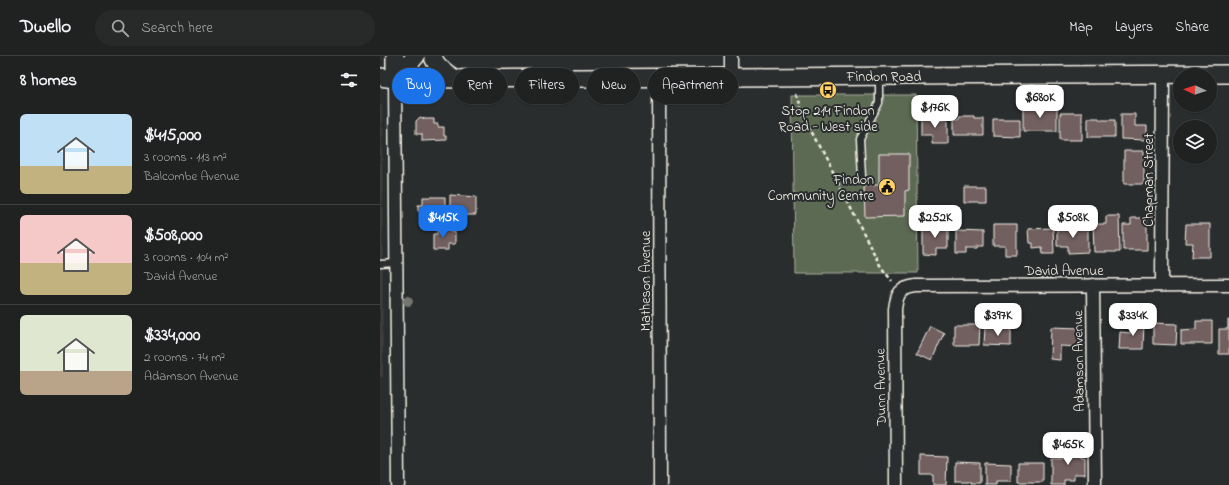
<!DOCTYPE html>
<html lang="en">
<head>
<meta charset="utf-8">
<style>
	body { margin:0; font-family:"Indie Flower",sans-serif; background:#282a2a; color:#f1f3f6; height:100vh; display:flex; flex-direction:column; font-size:15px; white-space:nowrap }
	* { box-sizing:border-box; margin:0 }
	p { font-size:13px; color:#a2a4a5 }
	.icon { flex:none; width:22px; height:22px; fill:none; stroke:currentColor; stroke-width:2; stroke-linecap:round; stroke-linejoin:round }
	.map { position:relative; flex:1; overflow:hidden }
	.side { display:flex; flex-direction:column; background:#202222; width:380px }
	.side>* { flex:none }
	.banner { position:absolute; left:12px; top:12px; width:380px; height:36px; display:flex; gap:8px }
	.needle { width:26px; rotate:273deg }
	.tools { position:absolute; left:793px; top:12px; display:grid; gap:8px }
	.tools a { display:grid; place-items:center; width:44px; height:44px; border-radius:50%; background:#202222; box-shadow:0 1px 3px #0004,0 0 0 1px #3d3f40; font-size:20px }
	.price { position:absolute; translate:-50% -34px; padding:0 9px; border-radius:8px; background:#fff; color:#222; font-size:13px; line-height:26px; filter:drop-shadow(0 1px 2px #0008) }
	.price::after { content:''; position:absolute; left:50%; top:24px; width:12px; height:9px; margin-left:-6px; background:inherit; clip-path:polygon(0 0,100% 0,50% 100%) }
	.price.current { background:#1a73e8; color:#fff }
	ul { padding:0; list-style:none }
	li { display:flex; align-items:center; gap:12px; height:100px; padding:0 20px }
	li+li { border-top:1px solid #3d3f40 }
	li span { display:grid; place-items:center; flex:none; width:112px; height:80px; border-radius:6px; color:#555 }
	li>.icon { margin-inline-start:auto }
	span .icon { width:48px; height:48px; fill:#fffc; stroke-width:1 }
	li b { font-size:17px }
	h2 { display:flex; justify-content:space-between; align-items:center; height:48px; padding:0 20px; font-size:17px }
	.tag { padding:0 14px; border-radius:18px; background:#202222; box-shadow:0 1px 3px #0004,0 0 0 1px #3d3f40; font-size:14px; line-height:36px }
	.tag.current { background:#1a73e8; color:#fff }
	header { display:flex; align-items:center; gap:24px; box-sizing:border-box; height:56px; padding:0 20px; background:#202222; border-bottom:1px solid #3d3f40 }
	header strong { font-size:19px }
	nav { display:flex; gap:22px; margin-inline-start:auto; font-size:14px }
	.search { width:280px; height:36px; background:#282a2a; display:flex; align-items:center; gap:10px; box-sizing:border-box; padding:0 14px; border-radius:22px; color:#a2a4a5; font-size:15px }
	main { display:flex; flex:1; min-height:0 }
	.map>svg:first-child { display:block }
	.built { fill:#403c3d }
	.green { fill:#5b6a53; stroke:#a8ae9e }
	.building { fill:#725f5f; stroke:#f4f1e8 }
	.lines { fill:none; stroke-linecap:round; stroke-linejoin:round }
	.service-casing { stroke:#f4f1e8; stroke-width:9 }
	.minor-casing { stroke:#f4f1e8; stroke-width:15 }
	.secondary-casing { stroke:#f4f1e8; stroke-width:20 }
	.path { stroke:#f4f1e8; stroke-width:2.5; stroke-dasharray:4 3; stroke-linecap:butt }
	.service { stroke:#2a2d2e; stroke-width:6 }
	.minor { stroke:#2a2d2e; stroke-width:12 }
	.secondary { stroke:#2a2d2e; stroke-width:17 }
	.tree { fill:#73776f }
	.labels { text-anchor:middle; stroke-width:4; stroke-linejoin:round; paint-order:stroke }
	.street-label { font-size:14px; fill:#f4f1e8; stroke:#2a2d2e }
	.poi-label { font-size:14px; fill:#f4f1e8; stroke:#2a2d2e }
</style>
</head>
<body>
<header>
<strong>Dwello</strong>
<div class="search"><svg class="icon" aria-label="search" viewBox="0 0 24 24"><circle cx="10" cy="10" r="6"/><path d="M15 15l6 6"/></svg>Search here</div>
<nav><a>Map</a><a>Layers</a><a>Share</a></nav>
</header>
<main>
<section class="side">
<h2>8 homes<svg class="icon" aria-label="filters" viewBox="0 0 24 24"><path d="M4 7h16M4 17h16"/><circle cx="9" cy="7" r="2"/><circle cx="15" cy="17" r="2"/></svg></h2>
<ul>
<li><span style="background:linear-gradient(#bfe0f5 65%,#c2b280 0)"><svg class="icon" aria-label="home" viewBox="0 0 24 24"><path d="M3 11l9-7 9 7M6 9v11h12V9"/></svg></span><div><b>$415,000</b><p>3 rooms · 113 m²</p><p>Balcombe Avenue</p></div></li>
<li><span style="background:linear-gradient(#f6c9c9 60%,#c2b280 0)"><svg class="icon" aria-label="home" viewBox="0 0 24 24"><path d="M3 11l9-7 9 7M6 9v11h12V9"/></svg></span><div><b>$508,000</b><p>3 rooms · 104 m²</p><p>David Avenue</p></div></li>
<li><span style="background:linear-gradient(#dfe7d0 70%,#b9a48a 0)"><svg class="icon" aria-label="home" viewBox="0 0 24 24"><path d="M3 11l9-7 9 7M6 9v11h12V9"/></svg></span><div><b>$334,000</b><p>2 rooms · 74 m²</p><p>Adamson Avenue</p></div></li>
</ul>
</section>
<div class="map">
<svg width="849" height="429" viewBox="0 0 849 429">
	<rect width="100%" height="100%" fill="#2a2d2e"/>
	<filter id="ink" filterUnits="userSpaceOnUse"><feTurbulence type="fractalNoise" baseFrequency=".025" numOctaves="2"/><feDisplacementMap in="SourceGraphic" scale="8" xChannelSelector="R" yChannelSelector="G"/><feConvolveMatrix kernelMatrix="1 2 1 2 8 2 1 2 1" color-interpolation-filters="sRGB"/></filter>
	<g filter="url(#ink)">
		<path class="built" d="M0 49 2 50V70L3 321H0Z"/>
		<path class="green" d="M412 39H536L538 217H414Z"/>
		<path class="building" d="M643 51H677V75H643Z
			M680 57H702V84H680Z
			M741 58H755V70H767V84L741 83Z
			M541 60H555V64H568V88H552V79H541Z
			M579 60H594V62H603V79H574V63H579Z
			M40 61 45 63H54V68H58V71H64V80H66V84L42 85V78H36V65Z
			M708 62H719L720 64H735V81H708Z
			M613 63H640V81L613 80Z
			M744 95H764V128H744Z
			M499 98H529V134L525 135V160L485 161 484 129H499Z
			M584 130H606V145H584Z
			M70 139 96 141V159H70Z
			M43 141H65V156H59V162H54V167H42V155H38V149H43Z
			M726 160H739L740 196H714L713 168H726Z
			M751 162H767V194H743V169H751Z
			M806 168H830V201H812L813 187H805Z
			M613 169H637V199H625V190H613Z
			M543 170H568V192H556V199L543 198Z
			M673 172 674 198H663L662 191 653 192V187H649L648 173Z
			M677 172H708V196L688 197V190H677Z
			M57 173H69L70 176H75V188H68V194H53V178H57Z
			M576 175 603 176V191H597V193H586V198H576Z
			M848 264H849V298H839V273H848Z
			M751 265 764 266 763 293H739L740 276 751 277Z
			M816 265H832V288H801V274L816 273Z
			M773 267 797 268 796 289 773 288Z
			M574 269H600L599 289H574Z
			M550 270 564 277 552 304 537 297Z
			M605 271 631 272V290L604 289Z
			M671 271 700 272 699 291 680 290V304L670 303Z
			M688 389H696L701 392V401H705V418H694V424H684V429H671V402H685V392Z
			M541 400 567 401 566 429H553V419H541Z
			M575 406 600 407V427H591V425H575Z
			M605 407 631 408V425H616V429H605Z
			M638 407H663V426H638Z"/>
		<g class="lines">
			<defs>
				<path id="service" d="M482 121 480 83 499 47V21
					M0 208 17 207"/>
				<path id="minor" d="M351 0V21
					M279 21 280 429
					M15 23 18 429
					M713 229 715 429
					M782 229 783 18
					M516 429 515 253C517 237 520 232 536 230L849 229"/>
				<path id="secondary" d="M15 0V23
					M53 0C55 10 66 17 74 22
					M0 21 15 23H37L849 18
					M15 23 36 0"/>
			</defs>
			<use href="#service" class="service-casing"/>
			<use href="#minor" class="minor-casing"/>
			<use href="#secondary" class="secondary-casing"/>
			<path class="path" d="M417 37 423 59 501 211 512 225"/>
			<use href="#service" class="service"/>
			<use href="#minor" class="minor"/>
			<use href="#secondary" class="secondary"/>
		</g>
		<circle class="tree" cx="28" cy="245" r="5"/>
	</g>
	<defs>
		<symbol id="bus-disc" viewBox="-11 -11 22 22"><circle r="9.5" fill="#ffd166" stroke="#2a2d2e"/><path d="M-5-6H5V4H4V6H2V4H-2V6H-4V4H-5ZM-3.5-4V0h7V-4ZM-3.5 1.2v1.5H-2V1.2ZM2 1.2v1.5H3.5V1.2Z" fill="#111"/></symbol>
		<symbol id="civic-disc" viewBox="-11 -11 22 22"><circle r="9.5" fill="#ffd166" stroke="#2a2d2e"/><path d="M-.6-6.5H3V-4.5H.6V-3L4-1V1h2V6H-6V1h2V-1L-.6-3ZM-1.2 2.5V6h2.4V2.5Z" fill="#111"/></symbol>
	</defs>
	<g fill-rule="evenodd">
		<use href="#bus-disc" x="438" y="24" width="20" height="20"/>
		<use href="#civic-disc" x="497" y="121" width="20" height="20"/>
	</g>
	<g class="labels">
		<g class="street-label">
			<text x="504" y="25">Findon Road</text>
			<text transform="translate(768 124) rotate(-90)" y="5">Chapman Street</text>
			<text x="684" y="219">David Avenue</text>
			<text transform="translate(265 225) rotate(-90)" y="5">Matheson Avenue</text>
			<text transform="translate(698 305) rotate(-91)" y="5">Adamson Avenue</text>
			<text transform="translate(500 331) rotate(-91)" y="5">Dunn Avenue</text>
		</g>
		<g class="poi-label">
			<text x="448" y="59">Stop 214 Findon<tspan x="448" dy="16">Road - West side</tspan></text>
			<text x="494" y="128" text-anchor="end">Findon<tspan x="494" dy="16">Community Centre</tspan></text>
		</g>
	</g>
</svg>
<div class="tools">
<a><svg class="needle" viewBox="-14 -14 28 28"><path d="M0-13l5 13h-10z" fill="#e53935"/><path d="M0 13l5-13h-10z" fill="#a2a4a5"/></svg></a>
<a><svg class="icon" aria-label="layers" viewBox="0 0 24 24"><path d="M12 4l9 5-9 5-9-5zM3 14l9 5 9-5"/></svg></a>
</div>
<b class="price" style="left:660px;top:63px">$680K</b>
<b class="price" style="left:555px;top:73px">$176K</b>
<b class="price current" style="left:63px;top:183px">$415K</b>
<b class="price" style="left:555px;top:183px">$252K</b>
<b class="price" style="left:693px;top:183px">$508K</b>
<b class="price" style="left:618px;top:281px">$397K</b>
<b class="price" style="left:753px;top:281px">$334K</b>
<b class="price" style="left:688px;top:410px">$465K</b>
<div class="banner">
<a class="tag current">Buy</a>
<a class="tag">Rent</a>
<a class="tag">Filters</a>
<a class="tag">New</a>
<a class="tag">Apartment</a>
</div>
</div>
</main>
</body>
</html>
